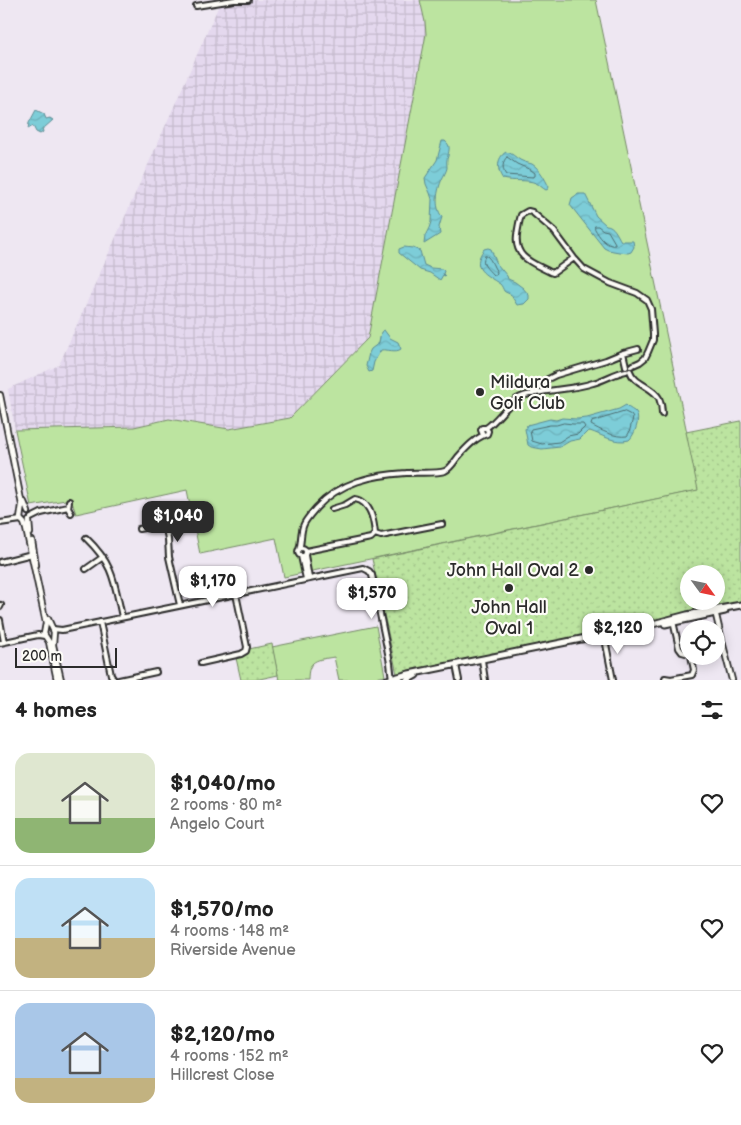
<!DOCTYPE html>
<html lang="en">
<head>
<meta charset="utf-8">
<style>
	body { margin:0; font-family:"Balsamiq Sans",sans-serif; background:#f2f2f2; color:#222; height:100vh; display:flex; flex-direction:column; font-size:19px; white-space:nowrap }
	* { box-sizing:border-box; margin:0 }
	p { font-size:16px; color:#767676 }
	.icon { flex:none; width:28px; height:28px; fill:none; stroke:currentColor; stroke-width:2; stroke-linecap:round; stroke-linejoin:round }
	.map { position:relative; height:680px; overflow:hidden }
	.details { display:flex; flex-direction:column; background:#fff; flex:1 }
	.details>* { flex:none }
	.needle { width:32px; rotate:123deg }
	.controls { position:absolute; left:680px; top:565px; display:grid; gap:10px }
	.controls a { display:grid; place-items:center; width:45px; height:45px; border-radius:50%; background:#fff; box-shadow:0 2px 12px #0003; font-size:25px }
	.scale { position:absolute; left:15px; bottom:12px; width:102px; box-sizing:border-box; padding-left:5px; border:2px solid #2b2b2b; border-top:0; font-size:14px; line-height:18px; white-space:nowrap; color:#2b2b2b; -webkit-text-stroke:4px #fdfcf7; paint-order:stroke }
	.price { position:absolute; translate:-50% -42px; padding:0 11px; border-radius:10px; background:#fff; color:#222; font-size:16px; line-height:32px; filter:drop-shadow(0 1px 2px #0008) }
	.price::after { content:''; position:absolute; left:50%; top:30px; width:15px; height:11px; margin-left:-8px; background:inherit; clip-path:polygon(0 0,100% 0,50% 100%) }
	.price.selected { background:#2b2b2b; color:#fff }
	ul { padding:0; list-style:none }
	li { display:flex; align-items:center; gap:15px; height:125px; padding:0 15px }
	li+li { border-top:1px solid #e0e0e0 }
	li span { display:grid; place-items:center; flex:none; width:140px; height:100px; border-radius:15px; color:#555 }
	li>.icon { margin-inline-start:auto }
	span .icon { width:60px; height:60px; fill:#fffc; stroke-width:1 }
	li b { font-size:21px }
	h2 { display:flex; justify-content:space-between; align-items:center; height:60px; padding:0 15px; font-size:21px }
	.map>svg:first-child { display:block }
	.industrial { fill:url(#industrial-grid) }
	.green { fill:#bce4a0; stroke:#748866 }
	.park { fill:url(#park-dots); stroke:#748866; fill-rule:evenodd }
	.water { fill:url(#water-waves); stroke:#5c8c93 }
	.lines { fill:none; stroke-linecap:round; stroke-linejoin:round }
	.shore { stroke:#4c6c70; stroke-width:1 }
	.minor-casing { stroke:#2b2b2b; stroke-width:8 }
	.tertiary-casing { stroke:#2b2b2b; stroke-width:8 }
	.secondary-casing { stroke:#2b2b2b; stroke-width:9 }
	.minor { stroke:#fdfcf7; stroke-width:4 }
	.tertiary { stroke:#fdfcf7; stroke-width:4.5 }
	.secondary { stroke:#fdfcf7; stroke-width:5 }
	.poi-dot { fill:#2b2b2b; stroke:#fdfcf7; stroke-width:2 }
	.labels { text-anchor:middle; stroke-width:4.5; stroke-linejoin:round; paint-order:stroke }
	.poi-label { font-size:18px; fill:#2b2b2b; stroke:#fdfcf7; text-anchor:start }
</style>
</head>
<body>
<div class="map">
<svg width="741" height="680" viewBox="0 0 741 680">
	<defs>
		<pattern id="industrial-grid" width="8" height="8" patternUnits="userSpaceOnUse" patternTransform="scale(1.25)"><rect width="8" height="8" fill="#e4d8ee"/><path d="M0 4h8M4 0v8" fill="none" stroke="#c4bacc"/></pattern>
		<pattern id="park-dots" width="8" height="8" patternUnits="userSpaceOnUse" patternTransform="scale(1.25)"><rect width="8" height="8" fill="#bce4a0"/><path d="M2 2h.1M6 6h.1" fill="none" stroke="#a2c48a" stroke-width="1.8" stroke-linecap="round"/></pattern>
		<pattern id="water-waves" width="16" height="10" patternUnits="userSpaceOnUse" patternTransform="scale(1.25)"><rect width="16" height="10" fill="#7dcdd8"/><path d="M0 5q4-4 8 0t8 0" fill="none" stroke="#6cb0ba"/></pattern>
	</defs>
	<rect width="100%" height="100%" fill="#eee7f2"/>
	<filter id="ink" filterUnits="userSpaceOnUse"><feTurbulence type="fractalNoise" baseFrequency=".02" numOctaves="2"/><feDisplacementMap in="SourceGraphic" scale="10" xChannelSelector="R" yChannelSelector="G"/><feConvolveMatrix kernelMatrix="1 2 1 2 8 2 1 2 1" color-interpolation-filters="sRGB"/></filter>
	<g filter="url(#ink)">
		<path class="industrial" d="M241 0H420L425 22 426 34 368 338 290 418 229 429 169 419 134 427 15 430 8 389 59 365 220 3Z"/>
		<path class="green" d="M420 0H596L699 490 284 577 276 538 200 554 187 490 76 514 71 499 31 506 15 430 134 427 169 419 229 429 290 418 368 338 426 34 425 22Z
			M376 626 385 676 365 680H339L334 657C317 660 308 659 308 680H279L272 647Z"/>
		<path class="park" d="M741 421V603L397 674 372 559 698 490 686 432ZM689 574H716V601H689Z
			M272 644 278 675 255 680H241L236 658 247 654 249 649Z"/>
		<path class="water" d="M36 110 44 114 46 119 50 118 53 120 44 128H42L43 132 40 134 36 132 33 126 28 129 29 123Z
			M442 141H445C451 146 449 149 448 156 446 160 447 164 447 168 446 172 444 175 442 179 437 191 434 206 442 217L439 227 440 234 424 244 425 236 429 228 431 222 432 199 430 193 426 184 425 178 437 160Z
			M506 152C512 153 515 157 520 160 524 162 528 163 532 164 540 169 545 179 549 187L548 189 546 190C542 188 540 185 536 183 526 179 514 182 503 179 497 171 496 158 506 152Z
			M578 194H585L596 216 606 225C614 225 617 235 621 241H633L634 247 631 252 628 253 619 252 608 250 604 248 570 205 572 198Z
			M404 247 413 248 420 251 424 265 431 268 442 269 444 271 443 274 445 276 443 275 440 280 430 273 420 270 399 253V249Z
			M488 248 491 249 497 264 507 276 508 279 515 282 523 288 529 295V299L524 304 517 305C515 302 513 298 511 295 509 293 506 293 504 291 503 289 502 286 500 284 485 274 470 269 484 249Z
			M384 330 390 338 398 342 401 349C396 353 387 349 381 350L374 362 372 371 369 372 366 366 369 353 371 349 379 343 381 332Z
			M626 405C629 409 634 410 636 413 641 419 634 436 629 440 615 444 602 435 590 431L587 432 580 439 570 441 560 447 542 449 531 447 528 445 525 429 527 425 550 419 556 420 562 418 577 419 587 418 619 409Z"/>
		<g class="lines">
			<path class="shore" d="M507 157 517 164 531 170 535 173V176L533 177 506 175C502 170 502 161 507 157Z
				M595 226H598L603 230 608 231 615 243V245C606 247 599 236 595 229Z
				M485 256H487C492 260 493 267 497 272L496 275H493C488 269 480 264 485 256Z
				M625 412 631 415 633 418 629 433 627 436C615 438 600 430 591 425L592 422Z
				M564 423 573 424H583L585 427 578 434 568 436 559 442 542 444 532 441 530 431 531 429 550 425H556Z"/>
			<defs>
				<path id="minor" d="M196 6 234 0H248
					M574 258 553 273 550 272C533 263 514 258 517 235 518 228 519 222 521 215L528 211 532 212 554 231 574 258 584 269 610 283 637 293 647 300 651 309 653 334V340L648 352 645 358 640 362 631 366
					M623 353 638 349
					M630 371C634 384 652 386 659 398 661 403 662 408 662 414
					M533 394V389L534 386 556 375 606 360 623 353 626 366
					M486 428C498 420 505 406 517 399 523 395 530 394 536 393 555 389 575 389 593 383 605 380 615 373 626 371
					M69 501 68 508 71 513
					M332 509 345 505 355 499C370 501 374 521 375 534
					M31 518 41 513 68 507
					M0 523 21 520
					M139 529 158 525H162L166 529 168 539 169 557 180 605
					M375 534 381 536 442 524
					M86 538C114 565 114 581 122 617
					M298 552a4 4 0 1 1 8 0a4 4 0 1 1-8 0Z
					M299 550C302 541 300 532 304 524 307 518 312 513 316 508 340 482 372 475 406 473 417 472 436 474 445 471 451 468 454 462 458 457 466 448 476 437 487 434L488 431 486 428H482L481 430 483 435
					M306 551 371 538 375 534
					M305 555 309 578
					M301 556 306 579
					M0 562 32 554
					M86 569 103 557
					M0 607 1 605
					M0 620 4 642
					M673 621 679 648 682 652 689 654
					M100 622 111 675 114 680
					M53 629 62 630 363 568 369 571 372 575 390 663 392 680
					M604 634 613 680
					M0 643 38 635 45 636
					M482 660 485 680
					M201 663 241 654 246 651 247 647 236 594
					M456 665 459 680
					M665 678 671 679 692 675 694 670 691 656
					M119 680 156 672"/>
				<path id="tertiary" d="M0 395 22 505 20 519 24 523 26 529 46 623 44 634 49 642 57 680
					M24 502 28 512
					M29 521 30 533
					M32 541 36 565
					M715 611 723 645 732 680
					M48 619 54 632 53 645 61 680"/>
				<path id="secondary" d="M665 624 725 611
					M387 680 409 674 645 626 687 615 741 605
					M407 680 416 675"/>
			</defs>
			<use href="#minor" class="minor-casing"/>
			<use href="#tertiary" class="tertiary-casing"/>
			<use href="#secondary" class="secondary-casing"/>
			<use href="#minor" class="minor"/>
			<use href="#tertiary" class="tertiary"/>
			<use href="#secondary" class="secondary"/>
		</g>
	</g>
	<g class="poi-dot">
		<circle cx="480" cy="392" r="5"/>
		<circle cx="589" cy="570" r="5"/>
		<circle cx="509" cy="588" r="5"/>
	</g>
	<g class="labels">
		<g class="poi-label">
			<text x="490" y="388">Mildura<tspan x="490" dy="21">Golf Club</tspan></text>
			<text x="579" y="576" text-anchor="end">John Hall Oval 2</text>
			<text x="509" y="613" text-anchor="middle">John Hall<tspan x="509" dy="21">Oval 1</tspan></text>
		</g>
	</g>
</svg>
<div class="controls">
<a><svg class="needle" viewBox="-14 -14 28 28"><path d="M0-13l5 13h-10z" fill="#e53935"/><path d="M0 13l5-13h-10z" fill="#767676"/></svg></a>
<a><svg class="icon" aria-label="locate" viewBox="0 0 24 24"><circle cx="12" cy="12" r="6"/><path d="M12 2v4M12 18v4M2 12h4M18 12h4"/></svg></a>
</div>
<div class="scale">200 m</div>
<b class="price selected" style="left:178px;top:543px">$1,040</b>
<b class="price" style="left:213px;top:608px">$1,170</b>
<b class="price" style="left:372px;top:620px">$1,570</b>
<b class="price" style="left:618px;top:655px">$2,120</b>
</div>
<section class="details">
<h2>4 homes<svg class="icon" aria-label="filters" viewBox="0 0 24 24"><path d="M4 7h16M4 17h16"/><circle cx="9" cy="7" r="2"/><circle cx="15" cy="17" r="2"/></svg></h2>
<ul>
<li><span style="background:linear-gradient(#dfe7d0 65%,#8fb573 0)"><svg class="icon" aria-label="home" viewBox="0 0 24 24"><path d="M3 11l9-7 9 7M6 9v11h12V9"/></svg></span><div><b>$1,040/mo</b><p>2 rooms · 80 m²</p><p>Angelo Court</p></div><svg class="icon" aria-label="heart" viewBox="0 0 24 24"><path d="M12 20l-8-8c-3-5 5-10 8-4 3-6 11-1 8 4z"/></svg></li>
<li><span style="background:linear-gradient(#bfe0f5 60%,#c2b280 0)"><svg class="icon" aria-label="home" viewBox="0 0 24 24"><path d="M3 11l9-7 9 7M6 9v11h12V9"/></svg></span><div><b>$1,570/mo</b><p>4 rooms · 148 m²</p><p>Riverside Avenue</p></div><svg class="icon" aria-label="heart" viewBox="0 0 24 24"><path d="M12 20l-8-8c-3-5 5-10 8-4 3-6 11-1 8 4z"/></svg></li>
<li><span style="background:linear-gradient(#a9c7e8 75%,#c2b280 0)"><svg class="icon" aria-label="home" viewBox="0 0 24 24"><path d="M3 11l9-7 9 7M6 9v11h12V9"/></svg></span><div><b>$2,120/mo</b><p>4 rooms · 152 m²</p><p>Hillcrest Close</p></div><svg class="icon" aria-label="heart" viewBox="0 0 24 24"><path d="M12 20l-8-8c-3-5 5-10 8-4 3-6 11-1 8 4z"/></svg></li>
</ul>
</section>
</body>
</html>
